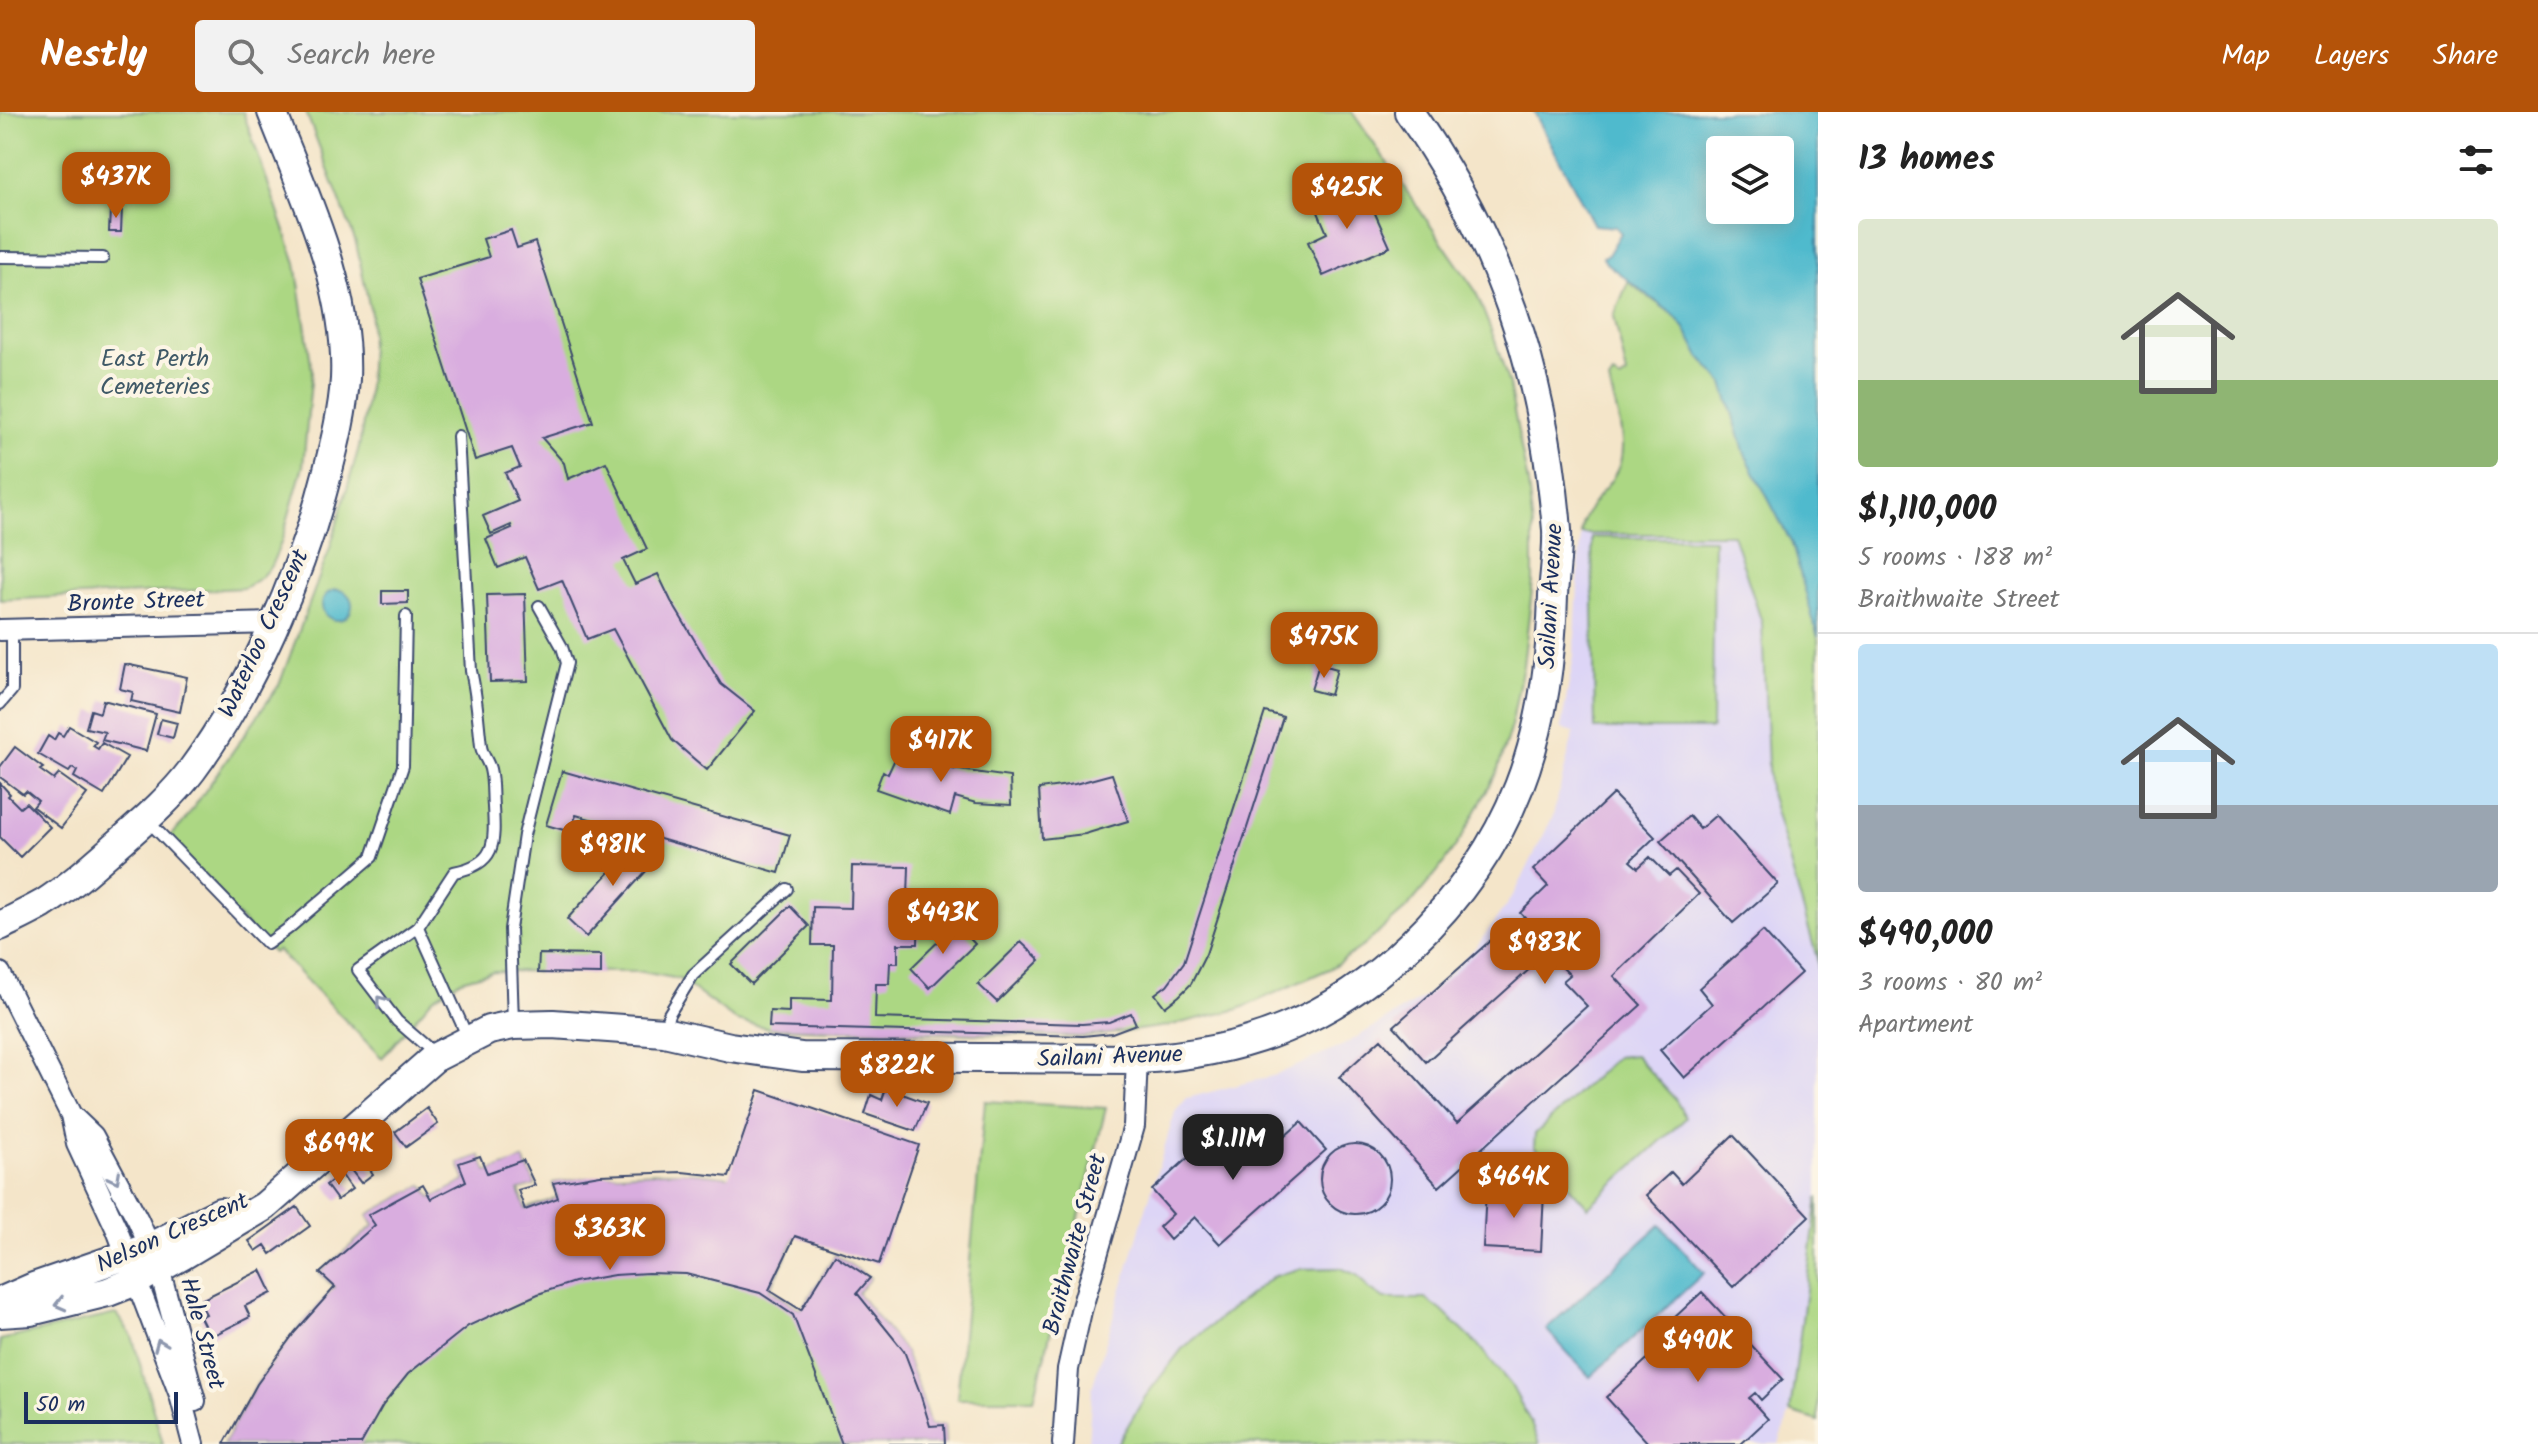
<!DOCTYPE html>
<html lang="en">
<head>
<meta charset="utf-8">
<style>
	body { margin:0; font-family:Kalam,sans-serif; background:#f2f2f2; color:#222; height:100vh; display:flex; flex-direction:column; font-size:30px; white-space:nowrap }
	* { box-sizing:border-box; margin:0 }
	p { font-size:26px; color:#767676 }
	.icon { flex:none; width:44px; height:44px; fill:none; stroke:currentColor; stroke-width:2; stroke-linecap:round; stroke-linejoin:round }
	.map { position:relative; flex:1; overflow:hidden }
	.details { display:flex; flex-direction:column; background:#fff; width:720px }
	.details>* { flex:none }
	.fabs { position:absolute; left:1706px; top:24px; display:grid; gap:16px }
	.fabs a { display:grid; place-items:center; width:88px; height:88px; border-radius:8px; background:#fff; box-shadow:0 4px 20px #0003; font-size:40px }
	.scale { position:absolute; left:24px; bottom:20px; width:154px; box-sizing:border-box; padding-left:8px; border:4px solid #1b2f5e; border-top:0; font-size:22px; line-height:28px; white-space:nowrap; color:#1b2f5e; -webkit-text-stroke:6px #fcf5e5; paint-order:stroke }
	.price { position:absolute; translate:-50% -68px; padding:0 18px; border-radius:16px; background:#b45309; color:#fff; font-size:26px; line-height:52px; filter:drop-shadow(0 2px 4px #0008) }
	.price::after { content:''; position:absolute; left:50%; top:48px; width:24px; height:18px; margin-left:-12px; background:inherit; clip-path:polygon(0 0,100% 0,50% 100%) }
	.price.on { background:#222; color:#fff }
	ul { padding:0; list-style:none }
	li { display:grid; align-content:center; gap:16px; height:424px; padding:0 40px }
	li+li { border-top:2px solid #e0e0e0 }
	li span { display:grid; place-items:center; height:248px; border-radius:8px; color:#555 }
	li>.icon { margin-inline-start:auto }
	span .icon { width:144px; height:144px; fill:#fffc; stroke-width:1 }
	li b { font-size:34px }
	h2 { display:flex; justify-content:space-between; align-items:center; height:96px; padding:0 40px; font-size:34px }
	header { display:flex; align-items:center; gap:48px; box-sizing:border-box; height:112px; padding:0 40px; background:#b45309; color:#fff }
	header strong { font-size:38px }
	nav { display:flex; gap:44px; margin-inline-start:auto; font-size:28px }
	.search { width:560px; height:72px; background:#f2f2f2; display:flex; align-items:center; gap:20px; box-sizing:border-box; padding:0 28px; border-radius:8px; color:#767676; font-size:30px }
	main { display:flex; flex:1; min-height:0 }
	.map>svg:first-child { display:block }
	.built { fill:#ddd5f6 }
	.green { fill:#acd783; stroke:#648370; stroke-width:2 }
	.water { fill:#50bacd; stroke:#367496; stroke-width:2; fill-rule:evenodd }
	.building { fill:#d9addf }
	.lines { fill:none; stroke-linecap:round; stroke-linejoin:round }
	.lane-casing { stroke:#3c4a6e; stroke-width:14 }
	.street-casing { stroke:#3c4a6e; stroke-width:24 }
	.secondary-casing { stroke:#3c4a6e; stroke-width:32 }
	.lane { stroke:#fff; stroke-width:10 }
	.street { stroke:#fff; stroke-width:20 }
	.secondary { stroke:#fff; stroke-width:28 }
	.oneway { stroke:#8d97ae }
	.labels { text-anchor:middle; stroke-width:8; stroke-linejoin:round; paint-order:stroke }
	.park-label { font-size:24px; fill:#3f5967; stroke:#fcf5e5 }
	.street-label { font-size:24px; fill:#1b2f5e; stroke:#fcf5e5 }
</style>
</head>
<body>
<header>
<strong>Nestly</strong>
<div class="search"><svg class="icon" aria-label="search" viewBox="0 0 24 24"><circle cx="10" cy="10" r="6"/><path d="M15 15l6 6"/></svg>Search here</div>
<nav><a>Map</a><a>Layers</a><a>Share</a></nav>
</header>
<main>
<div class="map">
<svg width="1818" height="1332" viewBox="0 0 1818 1332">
	<rect width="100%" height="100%" fill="#fcf5e5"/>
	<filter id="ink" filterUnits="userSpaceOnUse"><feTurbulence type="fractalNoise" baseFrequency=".0125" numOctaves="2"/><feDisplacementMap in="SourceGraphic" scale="16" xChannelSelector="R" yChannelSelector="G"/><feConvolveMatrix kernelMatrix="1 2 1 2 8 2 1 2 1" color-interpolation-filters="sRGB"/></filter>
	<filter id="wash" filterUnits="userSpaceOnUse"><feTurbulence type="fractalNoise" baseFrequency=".006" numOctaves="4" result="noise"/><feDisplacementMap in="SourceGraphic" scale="32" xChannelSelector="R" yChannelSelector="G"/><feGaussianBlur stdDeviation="1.8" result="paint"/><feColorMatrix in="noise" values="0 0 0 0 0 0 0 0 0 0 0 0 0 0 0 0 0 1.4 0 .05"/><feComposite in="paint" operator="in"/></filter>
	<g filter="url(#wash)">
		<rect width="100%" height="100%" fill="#f4e5c9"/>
		<path class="built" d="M1581 422H1733L1762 511 1769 677 1817 846 1818 891V1085L1790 1300 1779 1332H1088L1092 1276 1175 1000 1187 986 1276 963 1342 934 1427 883 1477 834 1516 779 1553 704 1574 620 1561 616 1574 544Z"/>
		<path class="green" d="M0 0H243L296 151 312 258 303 354 281 431 271 454 260 466 244 476 0 488Z
			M306 0H1352L1475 178 1496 231 1509 273 1528 372 1533 417V469L1523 553 1511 614 1497 660 1462 725 1438 759 1408 795 1363 834 1329 857 1239 897 1168 914 1085 925 770 916 737 909 679 867 642 860 494 859 461 868 432 887 382 946 277 838 273 841 165 729 182 712 279 573 330 436 359 335 368 282 371 202 356 131Z
			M1628 170 1675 204 1685 216 1700 245 1723 271 1745 342 1792 432 1818 525V891L1817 846 1769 677 1762 511 1733 422H1581C1581 394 1612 377 1620 351 1627 326 1615 295 1609 270L1613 264 1620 268 1627 263 1614 204Z
			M1592 425 1714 427 1712 617H1595Z
			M1635 943 1675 987 1686 1006 1588 1095 1534 1035 1535 1022 1616 945Z
			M985 989 1106 996 1034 1287H957Z
			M480 1044 487 1061 523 1048 535 1073 519 1078 525 1097 558 1086 553 1071C611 1061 669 1056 728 1065 757 1069 785 1079 812 1088L770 1178 801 1198 835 1143 870 1166 857 1181 904 1239 919 1278 930 1314 944 1313 945 1332H224L257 1272 295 1220 335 1176 320 1161 374 1113 368 1103 423 1073 432 1087 466 1069 459 1051Z
			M1818 1085V1309L1790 1300Z
			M1340 1156 1357 1163 1368 1176 1384 1187H1426L1441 1198 1477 1232 1511 1273 1530 1309 1539 1332H1117L1145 1285 1182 1237 1235 1194 1272 1165 1299 1157Z
			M116 1202 132 1224 163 1332H0V1228Z"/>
		<path class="water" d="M1534 0H1818V525L1792 432 1745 342 1723 271 1700 245 1685 216 1675 204 1606 151 1603 145 1608 143 1621 121 1616 115 1594 113ZM1780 38V98H1720V38Z
			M322 493a15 15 0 1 1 30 0a15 15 0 1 1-30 0Z
			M1660 1113 1704 1161 1590 1265 1546 1217Z"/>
		<g id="blocks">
			<path class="building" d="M1362 72 1390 135 1323 164 1308 130 1327 121 1315 93Z
				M110 97H122L121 120H109Z
				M511 118 517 136 535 130 593 310 542 326 564 351 568 367 606 350 647 437 623 448 635 472 658 462 671 489 721 572 755 599 707 658 672 628 613 517 587 527 562 468 539 477 525 445 498 456 486 427 512 416 511 413 491 422 483 404 518 389 505 361 520 355 512 336 475 348 417 167 489 145 483 127Z
				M382 479H408V491L382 492Z
				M525 482 528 569 490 570 487 483Z
				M125 552 187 565 180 600 131 589 133 580 120 577Z
				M1319 552 1337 557 1330 583 1311 578Z
				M103 588 156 602 146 639 102 628 105 620 86 616 91 598 100 601Z
				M1265 600 1283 605 1206 842 1191 872 1179 884 1165 895 1155 882 1167 873 1184 850Z
				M161 607 177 611 173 626 157 622Z
				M69 614 96 630 93 634 98 637 102 631 127 645 104 683 74 665 77 659 72 656 69 660 38 642 48 624 54 628 58 621 63 624Z
				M15 635 43 656 40 658 54 668 59 662 87 682 61 716 33 695 38 689 26 679 23 682 0 665V655Z
				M900 636 953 657 1010 665 1011 693 976 691 955 685 950 703 876 677 883 659 888 662Z
				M562 659 790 723 779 761 576 703 571 720 546 713Z
				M1112 662 1128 709 1085 722 1042 727 1039 677 1075 672Z
				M0 671 10 682 8 684 20 696 26 691 50 715 20 745 0 725Z
				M1613 682 1655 725 1630 749 1638 756 1650 745 1669 764 1676 758 1699 782 1614 864 1641 893 1439 1075 1339 965 1381 927 1457 1011 1587 894 1563 869 1570 863 1544 837 1538 842 1513 817 1525 806 1520 801 1548 774 1533 758Z
				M1716 703 1778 772 1733 811 1660 729 1689 704 1700 717Z
				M640 727 659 745 586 825 567 807Z
				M852 754 909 755 908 785H919L918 832H898V851H890L889 872H876L875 906 1082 912 1109 910 1131 901 1136 912 1112 921 1083 924 769 915 770 899 789 900V887L832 888 833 833H812L813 795 851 796Z
				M790 794 809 814 751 872 731 852Z
				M956 812 975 832 930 876 911 856Z
				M1763 819 1801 861 1684 966 1660 938 1712 892 1699 876Z
				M1500 820 1532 855 1426 950 1394 914Z
				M1021 830 1040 848 997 890 978 872Z
				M539 842 601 843V862L538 861Z
				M886 976 927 991 915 1019 865 1002 871 983 882 988Z
				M759 978 919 1033 879 1152 795 1124 769 1178 801 1198 835 1143 870 1166 857 1181 904 1239 919 1278 930 1314 944 1313 945 1332H842L793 1203 760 1181 686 1162 648 1161 614 1163 574 1170 538 1182 468 1214 408 1262 383 1293 361 1332H224L257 1272 295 1220 335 1175 320 1161 375 1113 368 1103 423 1073 431 1087 466 1069 459 1051 480 1044 487 1061 523 1048 535 1073 518 1078 525 1098 558 1086 553 1071 600 1063 682 1060 729 1065Z
				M427 996 438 1012 406 1035 395 1020Z
				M1301 1010 1326 1038 1220 1132 1195 1105 1170 1128 1159 1115 1173 1102 1152 1078 1210 1026 1225 1042 1243 1027 1260 1046Z
				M1733 1023 1809 1104 1733 1175 1646 1083 1671 1060 1682 1072Z
				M1320 1067a35 35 0 1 1 70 0a35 35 0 1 1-70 0Z
				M364 1049 373 1062 361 1071 351 1058Z
				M341 1062 352 1077 337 1088 326 1073Z
				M1486 1078 1544 1081 1541 1139 1483 1136Z
				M297 1095 310 1114 271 1142 265 1133 256 1139 249 1129Z
				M261 1158 272 1181 245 1194 250 1205 210 1225 200 1205 206 1202 199 1189Z
				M1702 1180 1783 1267 1761 1288 1755 1281 1749 1286 1768 1307 1741 1332H1649L1606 1285 1681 1216 1673 1207Z"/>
		</g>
	</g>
	<g filter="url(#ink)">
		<use href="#blocks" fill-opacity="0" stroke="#3c4a6e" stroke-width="2"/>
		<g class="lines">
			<defs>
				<path id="lane" d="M0 145 103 146
					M0 592 12 578V518
					M147 708 267 832 289 816 372 745 403 654 406 504
					M418 815 468 926
					M513 911 510 817 524 723 567 551 562 535 539 494
					M664 918 669 902 693 863 787 777
					M433 944 427 935 397 909 358 858 418 815 454 760C496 752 495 732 493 695 492 683 493 669 490 657 488 649 482 643 481 634 478 608 477 584 471 559L458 324"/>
				<path id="street" d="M0 518 273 511
					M0 861 71 1003 77 1032 117 1118 180 1283 193 1332
					M71 1003 93 1024 138 1108 159 1156 195 1289
					M1063 1332 1068 1257 1081 1199 1134 1014 1137 947"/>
				<path id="secondary" d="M0 814C14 807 29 800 43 792 70 775 95 752 119 731 144 709 171 686 192 658 252 577 302 460 327 362 335 331 343 299 345 267 349 174 305 85 272 0
					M0 1190 34 1175 150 1135 220 1100
					M0 1201 31 1199 108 1180 136 1169 183 1143 265 1094 434 946 489 918 513 913 553 912 664 920 730 935 802 945 1137 947C1245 942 1332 908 1410 833 1514 734 1549 626 1553 484 1554 463 1558 440 1557 418 1544 262 1500 128 1409 0"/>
			</defs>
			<use href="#lane" class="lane-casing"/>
			<use href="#street" class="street-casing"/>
			<use href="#secondary" class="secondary-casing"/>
			<use href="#lane" class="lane"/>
			<use href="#street" class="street"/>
			<use href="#secondary" class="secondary"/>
		</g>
		<defs><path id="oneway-chevron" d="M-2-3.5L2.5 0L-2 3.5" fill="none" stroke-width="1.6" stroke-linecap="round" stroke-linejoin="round" transform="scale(2)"/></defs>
		<g class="oneway">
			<use href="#oneway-chevron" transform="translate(381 889) rotate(-128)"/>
			<use href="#oneway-chevron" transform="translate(115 1066) rotate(62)"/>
			<use href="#oneway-chevron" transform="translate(60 1192) rotate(166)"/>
			<use href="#oneway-chevron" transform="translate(160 1232) rotate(-112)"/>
		</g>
	</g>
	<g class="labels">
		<g class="park-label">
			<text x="155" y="254">East Perth<tspan x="155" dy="28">Cemeteries</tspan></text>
		</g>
		<g class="street-label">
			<text transform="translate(1550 484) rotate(-87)" y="8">Sailani Avenue</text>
			<text transform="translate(136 489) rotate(-2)" y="8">Bronte Street</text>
			<text transform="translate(263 521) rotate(-65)" y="8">Waterloo Crescent</text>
			<text transform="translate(1110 944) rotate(-2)" y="8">Sailani Avenue</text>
			<text transform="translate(172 1120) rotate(-24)" y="8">Nelson Crescent</text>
			<text transform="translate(1074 1132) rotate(-75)" y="8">Braithwaite Street</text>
			<text transform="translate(203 1221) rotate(75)" y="8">Hale Street</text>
		</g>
	</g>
</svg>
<div class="fabs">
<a><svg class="icon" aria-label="layers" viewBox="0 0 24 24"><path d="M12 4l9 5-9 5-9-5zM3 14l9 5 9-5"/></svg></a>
</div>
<div class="scale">50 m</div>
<b class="price" style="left:116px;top:108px">$437K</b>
<b class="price" style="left:1347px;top:119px">$425K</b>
<b class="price" style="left:1324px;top:568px">$475K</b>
<b class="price" style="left:941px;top:672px">$417K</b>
<b class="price" style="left:613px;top:776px">$981K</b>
<b class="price" style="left:943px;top:844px">$443K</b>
<b class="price" style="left:1545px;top:874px">$983K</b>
<b class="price" style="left:897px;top:997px">$822K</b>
<b class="price on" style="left:1233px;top:1070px">$1.11M</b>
<b class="price" style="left:339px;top:1075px">$699K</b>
<b class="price" style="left:1514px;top:1108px">$464K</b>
<b class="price" style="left:610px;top:1160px">$363K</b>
<b class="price" style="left:1698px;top:1272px">$490K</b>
</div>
<section class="details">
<h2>13 homes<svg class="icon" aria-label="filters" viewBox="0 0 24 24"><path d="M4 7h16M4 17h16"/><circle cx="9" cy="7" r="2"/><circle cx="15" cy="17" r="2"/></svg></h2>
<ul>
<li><span style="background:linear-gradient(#dfe7d0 65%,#8fb573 0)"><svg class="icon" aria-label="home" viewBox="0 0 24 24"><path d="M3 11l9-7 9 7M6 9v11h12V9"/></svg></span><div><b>$1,110,000</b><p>5 rooms · 188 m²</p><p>Braithwaite Street</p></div></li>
<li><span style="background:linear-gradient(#bfe0f5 65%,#9aa5b1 0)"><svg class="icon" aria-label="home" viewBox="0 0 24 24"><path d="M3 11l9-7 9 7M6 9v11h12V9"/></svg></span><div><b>$490,000</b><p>3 rooms · 80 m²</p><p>Apartment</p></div></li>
</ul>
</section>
</main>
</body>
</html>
